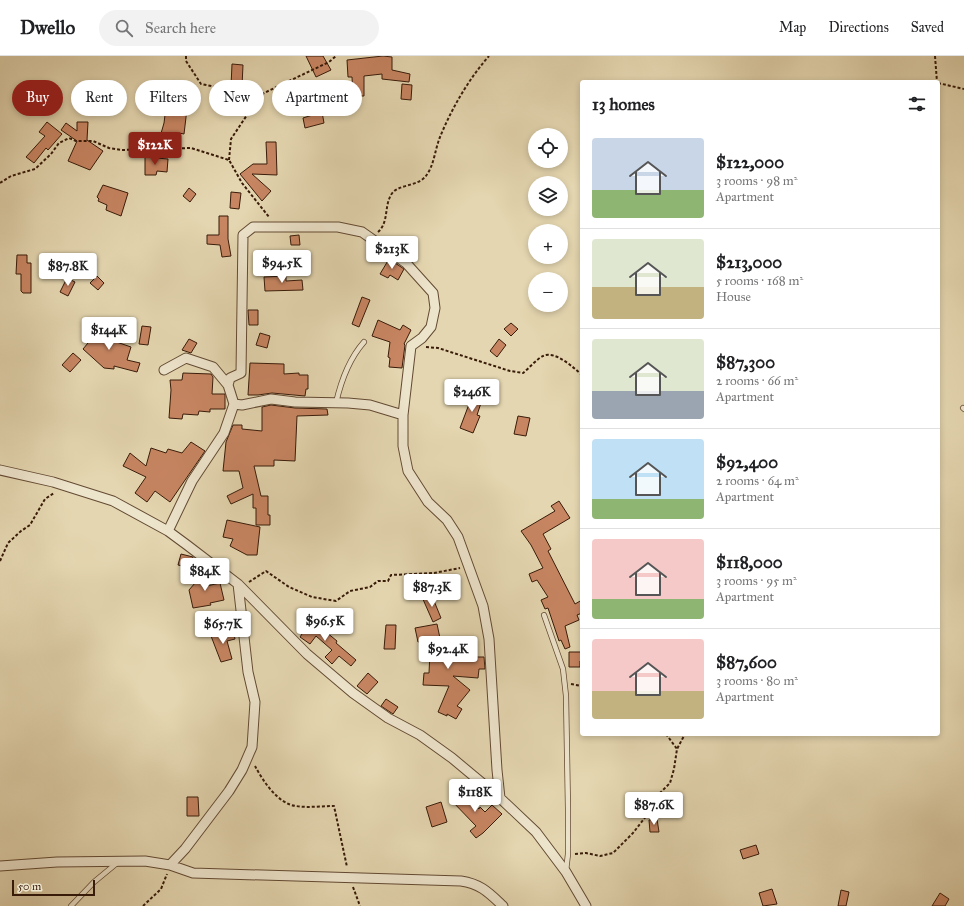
<!DOCTYPE html>
<html lang="en">
<head>
<meta charset="utf-8">
<style>
	body { margin:0; font-family:"IM FELL Great Primer",serif; background:#f2f2f2; color:#202124; height:100vh; display:flex; flex-direction:column; font-size:15px; white-space:nowrap }
	* { box-sizing:border-box; margin:0 }
	p { font-size:13px; color:#757577 }
	.icon { flex:none; width:22px; height:22px; fill:none; stroke:currentColor; stroke-width:2; stroke-linecap:round; stroke-linejoin:round }
	.map { position:relative; flex:1; overflow:hidden }
	.panel { position:absolute; left:580px; top:24px; width:360px; height:656px; display:flex; flex-direction:column; background:#fff; border-radius:4px; box-shadow:0 2px 6px #0003 }
	.panel>* { flex:none }
	.top-card { position:absolute; left:12px; top:24px; width:380px; height:36px; display:flex; gap:8px }
	.tools { position:absolute; left:528px; top:72px; display:grid; gap:8px }
	.tools a { display:grid; place-items:center; width:40px; height:40px; border-radius:50%; background:#fff; box-shadow:0 2px 6px #0003; font-size:20px }
	.scale { position:absolute; left:12px; bottom:10px; width:83px; box-sizing:border-box; padding-left:4px; border:2px solid #381b09; border-top:0; font-size:11px; line-height:14px; white-space:nowrap; color:#381b09; -webkit-text-stroke:3px #ede4cc; paint-order:stroke }
	.price { position:absolute; translate:-50% -34px; padding:0 9px; border-radius:4px; background:#fff; color:#222; font-size:13px; line-height:26px; filter:drop-shadow(0 1px 2px #0008) }
	.price::after { content:''; position:absolute; left:50%; top:24px; width:12px; height:9px; margin-left:-6px; background:inherit; clip-path:polygon(0 0,100% 0,50% 100%) }
	.price.active { background:#8f2418; color:#fff }
	ul { padding:0; list-style:none }
	li { display:flex; align-items:center; gap:12px; height:100px; padding:0 12px }
	li+li { border-top:1px solid #e0e0e0 }
	li span { display:grid; place-items:center; flex:none; width:112px; height:80px; border-radius:4px; color:#555 }
	li>.icon { margin-inline-start:auto }
	span .icon { width:48px; height:48px; fill:#fffc; stroke-width:1 }
	li b { font-size:17px }
	h2 { display:flex; justify-content:space-between; align-items:center; height:48px; padding:0 12px; font-size:17px }
	.chip { padding:0 14px; border-radius:18px; background:#fff; box-shadow:0 2px 6px #0003; font-size:14px; line-height:36px }
	.chip.active { background:#8f2418; color:#fff }
	header { display:flex; align-items:center; gap:24px; box-sizing:border-box; height:56px; padding:0 20px; background:#fff; border-bottom:1px solid #e0e0e0 }
	header strong { font-size:19px }
	nav { display:flex; gap:22px; margin-inline-start:auto; font-size:14px }
	.search { width:280px; height:36px; background:#f2f2f2; display:flex; align-items:center; gap:10px; box-sizing:border-box; padding:0 14px; border-radius:22px; color:#757577; font-size:15px }
	.map>svg:first-child { display:block }
	.building { fill:#c78562; stroke:#381b09 }
	.lines { fill:none; stroke-linecap:round; stroke-linejoin:round }
	.service-casing { stroke:#634a33; stroke-width:6 }
	.minor-casing { stroke:#634a33; stroke-width:11 }
	.path { stroke:#381b09; stroke-width:2; stroke-dasharray:3 2; stroke-linecap:butt }
	.service { stroke:#ede4cc; stroke-width:4.5 }
	.minor { stroke:#ede4cc; stroke-width:9 }
</style>
</head>
<body>
<header>
<strong>Dwello</strong>
<div class="search"><svg class="icon" aria-label="search" viewBox="0 0 24 24"><circle cx="10" cy="10" r="6"/><path d="M15 15l6 6"/></svg>Search here</div>
<nav><a>Map</a><a>Directions</a><a>Saved</a></nav>
</header>
<div class="map">
<svg width="964" height="850" viewBox="0 0 964 850">
	<rect width="100%" height="100%" fill="#e4d6b0"/>
	<filter id="stains"><feTurbulence type="fractalNoise" baseFrequency=".005" numOctaves="4"/><feColorMatrix values="0 0 0 0 .2 0 0 0 0 .09 0 0 0 0 .02 0 0 0 .5 -.17"/></filter>
	<radialGradient id="worn" r=".72"><stop offset=".6" stop-color="#630" stop-opacity="0"/><stop offset="1" stop-color="#630" stop-opacity=".3"/></radialGradient>
	<path class="building" d="M306 0H323L331 14 316 21Z
		M383 0 392 1V14L410 18 409 26 382 23V18L364 20V40H353L352 21H348L347 4Z
		M232 8 243 9 242 30H231Z
		M402 28 412 29 411 44 401 43Z
		M166 51 187 53 184 78 179 77 174 87 160 81 164 67Z
		M322 56 324 67 305 72 303 62Z
		M47 66 62 78 48 94 46 92 34 107 26 101 45 80 39 76Z
		M77 66H88L87 84 103 95 90 114 68 105 77 85 61 74 66 67 77 75Z
		M266 86H276L277 119 252 118 271 135 262 145 240 118 253 108H267Z
		M145 101 168 103 167 116 157 115 156 119H145Z
		M103 129 128 137 121 160 106 154 107 149 98 145 99 143 97 141Z
		M189 132 196 138 190 146 183 140Z
		M231 136 241 137 239 153 230 152Z
		M219 160H228V183L231 200 222 201 220 189 207 188V179H219Z
		M299 179 300 189H291L290 180Z
		M17 199H27V207H31V237H23L21 235V218H16Z
		M389 203 404 213 398 224 390 219 388 222 380 218Z
		M97 220 104 227 98 234 90 227Z
		M286 220V225L302 224 303 234 265 235 264 221Z
		M67 222 75 226 68 240 60 236Z
		M362 241 370 244 359 271 352 268Z
		M248 254H258V269H249Z
		M378 264 400 274 403 269 411 274 404 288 405 289 402 312 389 311 390 302 388 301 390 286 372 280Z
		M511 267 518 273 511 280 504 273Z
		M142 270 151 271 148 289 139 288Z
		M90 271 110 276 108 283 131 291 127 304 140 307 137 316 114 310V313L104 312 83 293 93 281 88 280Z
		M260 277 270 280 267 292 256 289Z
		M189 283 197 287 191 297 182 294Z
		M499 283 506 289 497 301 490 295Z
		M73 297 81 304 70 316 62 309Z
		M250 307 284 308V318L299 317V319H308V333H306L305 340 272 337 258 339H248Z
		M183 317 211 318 213 321 212 338H225V353H210V356L199 355 198 359 183 358 182 363 169 362 171 334 170 324H182Z
		M474 335 484 338 477 359 480 360 473 377 460 372Z
		M271 349 295 352 327 353 328 359 297 360 295 405 274 404V410H254L261 440H268V459H270V469H256V452H253V438L231 448 227 440 243 432 239 415H223L226 386 233 369H242V373L262 375V351Z
		M518 360 530 362 526 380 514 378Z
		M191 386 205 395 170 446 155 435 147 446 135 437 146 421 123 410 130 397 146 410 151 392 166 397 168 393 182 397Z
		M559 445 570 462 543 478 551 493 548 495 575 548 582 544V557L577 559 579 564 565 570 570 591 565 593 561 584 559 585 548 552 545 553 541 544 548 541 537 524 532 526 529 518 543 512 531 489 521 475 555 455 551 450Z
		M227 464 260 471 257 499H247L230 490 233 483 223 481Z
		M181 498 193 501 191 512 178 509Z
		M208 512 214 517 202 531 220 527 224 544 210 547 211 549 193 552 189 534Z
		M432 540 441 562 433 566 422 541Z
		M301 560 326 576 337 585 336 587 356 604 351 610 339 600 332 608 325 601 332 594 316 580 310 588 300 581 306 572 298 565Z
		M437 568 441 587H443L446 599H458V601H484L485 613H479L478 622 453 620 470 634 457 650 462 653 456 663 447 658V660L438 656 449 630 423 629 424 617H429L430 596 428 585 418 586 415 572Z
		M386 569H396L395 593H384Z
		M233 574 235 583 227 585 232 603 221 606 211 580Z
		M569 596H582V605H580V611H569Z
		M368 617 378 626 367 638 357 630Z
		M386 643 398 651 393 658 381 650Z
		M458 731 479 753 480 751 485 756 492 749 502 758 483 777 476 782 470 775 476 770 450 743H452L449 740Z
		M187 741H198L199 760H187Z
		M441 746 447 766 432 771 426 751Z
		M657 763 659 776H650L649 764Z
		M756 789 759 798 743 803 740 794Z
		M772 833 777 848 763 850 759 837Z
		M841 834 849 836 846 850H838Z
		M940 837 949 843 945 850H932Z"/>
	<g class="lines">
		<defs>
			<path id="service" d="M336 347C341 325 349 303 364 286
				M963 352 964 353
				M544 559 563 613 566 640 568 753V798L566 815
				M71 850 94 826 117 807"/>
			<path id="minor" d="M164 314 186 302 213 311 228 329 234 348 224 377 192 425 168 475
				M228 329 230 322 241 317 243 179 253 171H338L362 176 406 207 433 237 435 252 431 271 422 282 411 290 403 359V390L408 415 428 446 447 464 458 481 483 550 489 583 497 714 500 742
				M234 348 242 349 271 343 295 346 348 347 370 349 403 359
				M0 414 53 426 113 445 168 475 187 489 238 528 307 598 353 637 388 662 420 679 452 702 500 742 536 776 566 816 586 850
				M170 809 185 793 229 735 242 714 252 691 255 646 248 616 238 528
				M0 810 57 806 145 805 170 809 193 817 461 825C481 828 489 837 503 850"/>
		</defs>
		<use href="#service" class="service-casing"/>
		<use href="#minor" class="minor-casing"/>
		<path class="path" d="M186 0V5L201 28 236 35 253 51
			M935 0 937 26
			M938 27 964 33
			M229 104 231 83 249 56 264 37 329 6 336 0
			M0 127 11 120 35 113 51 98 59 87 69 82 76 85H93L109 92 122 94 191 92 229 104 242 127 269 161
			M378 176C389 166 384 151 391 139 397 128 416 131 425 121 434 111 435 93 440 81 452 52 468 24 489 0
			M426 291 438 292 510 315 523 317C529 312 538 302 543 300 555 294 574 312 582 319
			M0 505 8 487 21 475 30 469 45 443 54 437
			M249 526 266 515 289 531 312 541 336 545 350 535 370 531 378 525H388L391 519 434 517 460 512
			M571 628 582 630
			M666 678 677 693
			M255 710C263 725 278 748 296 750 308 752 322 750 334 750L347 811
			M575 798 586 797 600 800 613 797 633 777 647 759 658 739 670 727 674 713 677 693 685 678
			M353 831 360 850
			M143 850 161 833 167 818"/>
		<use href="#service" class="service"/>
		<use href="#minor" class="minor"/>
	</g>
	<rect width="100%" height="100%" filter="url(#stains)"/>
	<rect width="100%" height="100%" fill="url(#worn)"/>
</svg>
<div class="tools">
<a><svg class="icon" aria-label="locate" viewBox="0 0 24 24"><circle cx="12" cy="12" r="6"/><path d="M12 2v4M12 18v4M2 12h4M18 12h4"/></svg></a>
<a><svg class="icon" aria-label="layers" viewBox="0 0 24 24"><path d="M12 4l9 5-9 5-9-5zM3 14l9 5 9-5"/></svg></a>
<a>+</a>
<a>−</a>
</div>
<div class="scale">50 m</div>
<b class="price active" style="left:155px;top:110px">$122K</b>
<b class="price" style="left:392px;top:214px">$213K</b>
<b class="price" style="left:282px;top:228px">$94.5K</b>
<b class="price" style="left:68px;top:231px">$87.8K</b>
<b class="price" style="left:109px;top:295px">$144K</b>
<b class="price" style="left:472px;top:357px">$246K</b>
<b class="price" style="left:205px;top:536px">$84K</b>
<b class="price" style="left:432px;top:552px">$87.3K</b>
<b class="price" style="left:325px;top:586px">$96.5K</b>
<b class="price" style="left:223px;top:589px">$65.7K</b>
<b class="price" style="left:448px;top:614px">$92.4K</b>
<b class="price" style="left:475px;top:757px">$118K</b>
<b class="price" style="left:654px;top:770px">$87.6K</b>
<div class="top-card">
<a class="chip active">Buy</a>
<a class="chip">Rent</a>
<a class="chip">Filters</a>
<a class="chip">New</a>
<a class="chip">Apartment</a>
</div>
<section class="panel">
<h2>13 homes<svg class="icon" aria-label="filters" viewBox="0 0 24 24"><path d="M4 7h16M4 17h16"/><circle cx="9" cy="7" r="2"/><circle cx="15" cy="17" r="2"/></svg></h2>
<ul>
<li><span style="background:linear-gradient(#c9d6e8 65%,#8fb573 0)"><svg class="icon" aria-label="home" viewBox="0 0 24 24"><path d="M3 11l9-7 9 7M6 9v11h12V9"/></svg></span><div><b>$122,000</b><p>3 rooms · 98 m²</p><p>Apartment</p></div></li>
<li><span style="background:linear-gradient(#dfe7d0 60%,#c2b280 0)"><svg class="icon" aria-label="home" viewBox="0 0 24 24"><path d="M3 11l9-7 9 7M6 9v11h12V9"/></svg></span><div><b>$213,000</b><p>5 rooms · 168 m²</p><p>House</p></div></li>
<li><span style="background:linear-gradient(#dfe7d0 65%,#9aa5b1 0)"><svg class="icon" aria-label="home" viewBox="0 0 24 24"><path d="M3 11l9-7 9 7M6 9v11h12V9"/></svg></span><div><b>$87,300</b><p>2 rooms · 66 m²</p><p>Apartment</p></div></li>
<li><span style="background:linear-gradient(#bfe0f5 75%,#8fb573 0)"><svg class="icon" aria-label="home" viewBox="0 0 24 24"><path d="M3 11l9-7 9 7M6 9v11h12V9"/></svg></span><div><b>$92,400</b><p>2 rooms · 64 m²</p><p>Apartment</p></div></li>
<li><span style="background:linear-gradient(#f6c9c9 75%,#8fb573 0)"><svg class="icon" aria-label="home" viewBox="0 0 24 24"><path d="M3 11l9-7 9 7M6 9v11h12V9"/></svg></span><div><b>$118,000</b><p>3 rooms · 95 m²</p><p>Apartment</p></div></li>
<li><span style="background:linear-gradient(#f6c9c9 65%,#c2b280 0)"><svg class="icon" aria-label="home" viewBox="0 0 24 24"><path d="M3 11l9-7 9 7M6 9v11h12V9"/></svg></span><div><b>$87,600</b><p>3 rooms · 80 m²</p><p>Apartment</p></div></li>
</ul>
</section>
</div>
</body>
</html>
